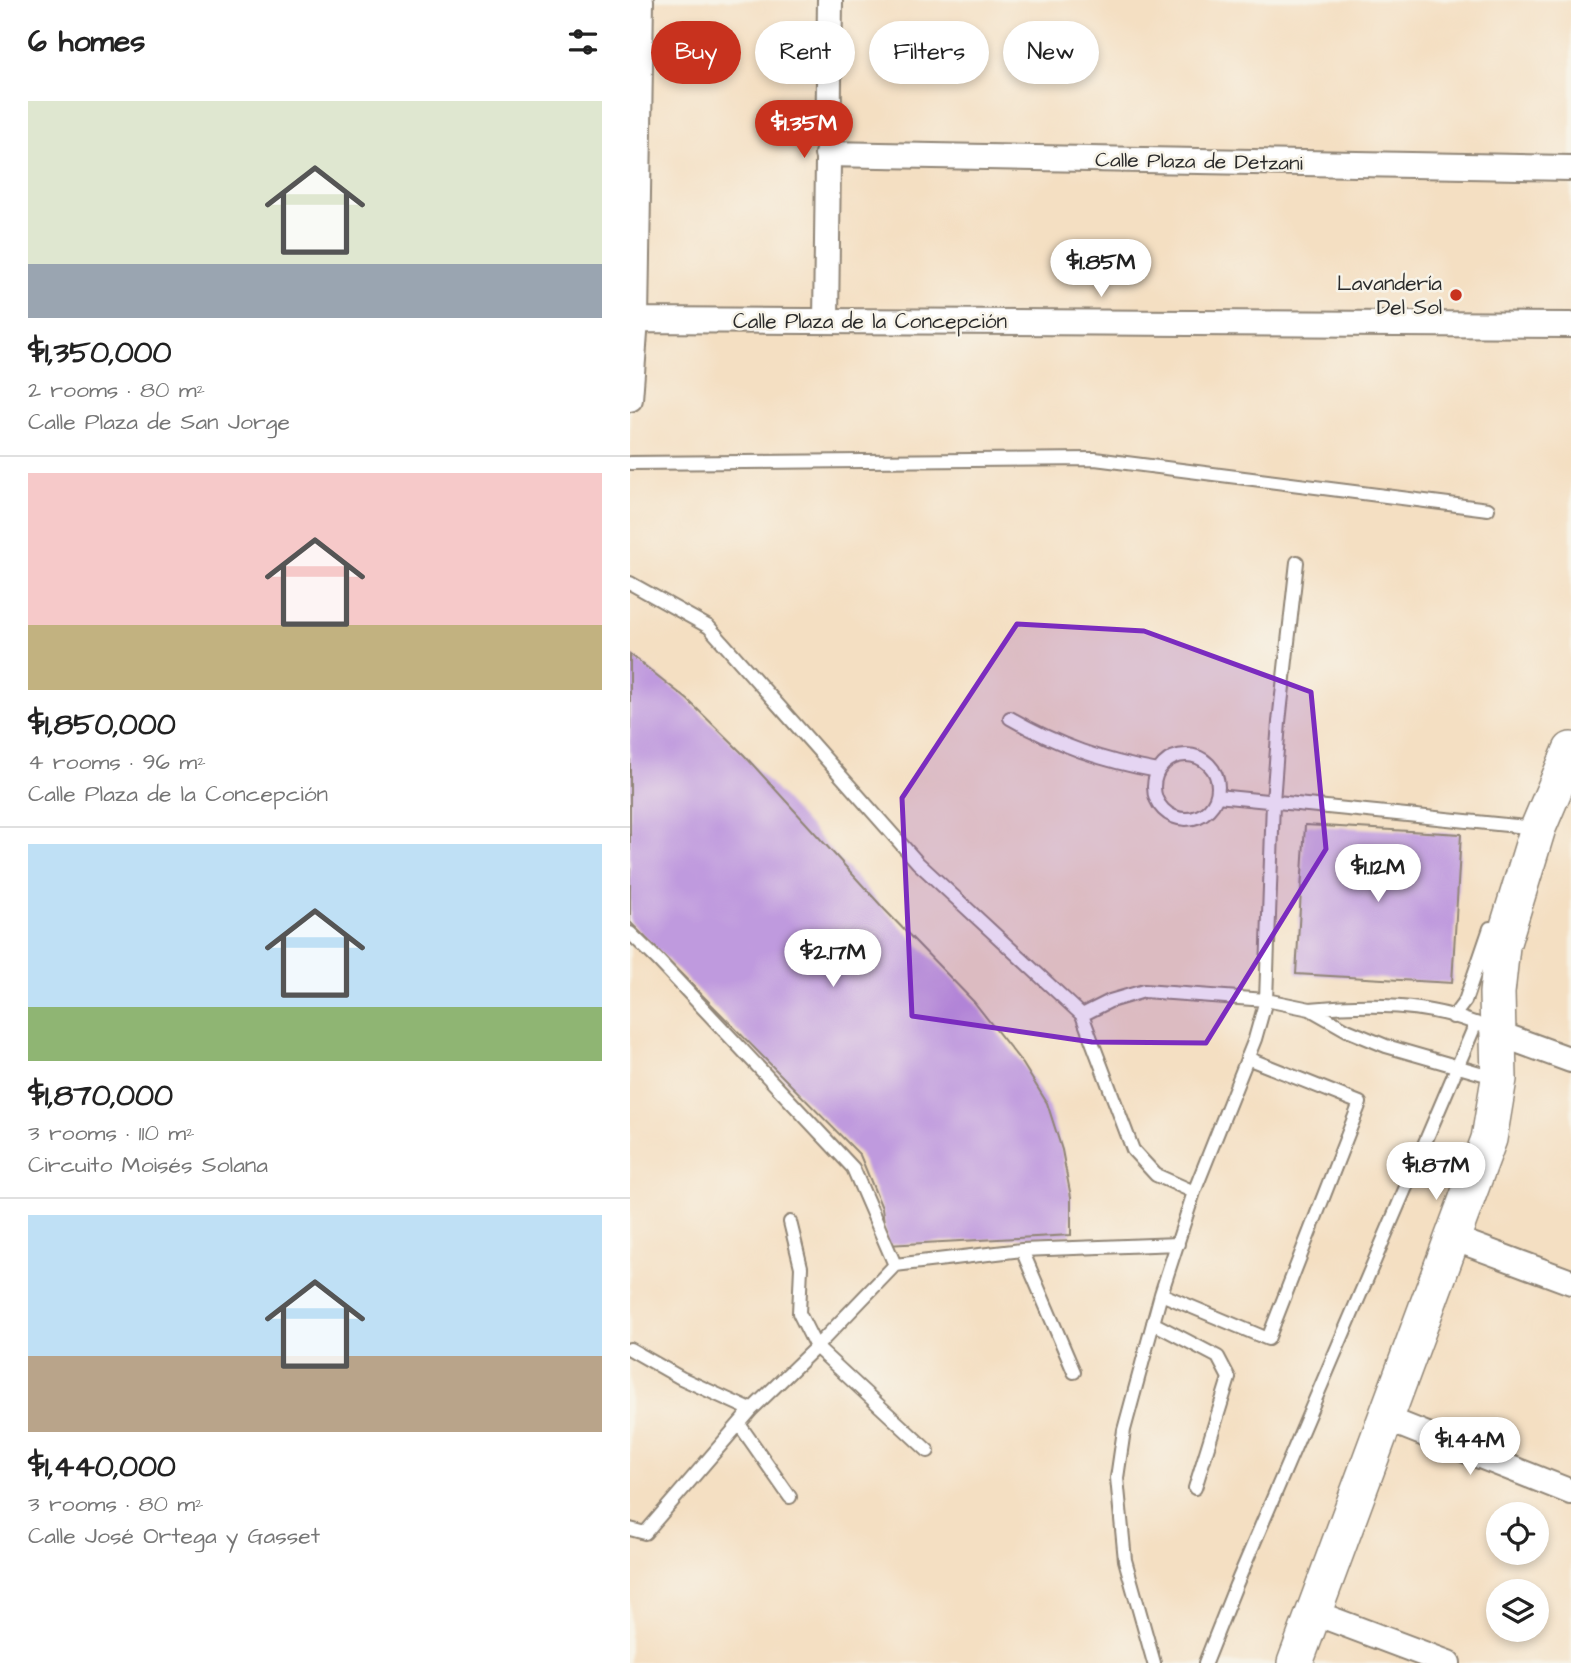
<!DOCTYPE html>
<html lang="en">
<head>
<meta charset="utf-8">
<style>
	body { margin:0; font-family:"Architects Daughter",sans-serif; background:#f2f2f2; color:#222; height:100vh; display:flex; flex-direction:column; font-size:26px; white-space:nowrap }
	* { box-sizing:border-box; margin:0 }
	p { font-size:23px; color:#767676 }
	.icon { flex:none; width:38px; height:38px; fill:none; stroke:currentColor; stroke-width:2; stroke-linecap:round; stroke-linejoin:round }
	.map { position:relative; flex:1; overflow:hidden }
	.panel { display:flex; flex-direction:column; background:#fff; width:630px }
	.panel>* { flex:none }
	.hud { position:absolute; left:21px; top:21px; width:665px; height:63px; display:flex; gap:14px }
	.controls { position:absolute; left:856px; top:1502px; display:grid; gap:14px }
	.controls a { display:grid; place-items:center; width:63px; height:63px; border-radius:50%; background:#fff; box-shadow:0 4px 10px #0003; font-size:35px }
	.price { position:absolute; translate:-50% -60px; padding:0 16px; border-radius:24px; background:#fff; color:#222; font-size:23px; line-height:46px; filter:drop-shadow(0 2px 4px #0008) }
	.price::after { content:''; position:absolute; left:50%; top:42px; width:21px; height:16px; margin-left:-10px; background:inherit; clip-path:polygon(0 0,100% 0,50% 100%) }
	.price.active { background:#c8321e; color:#fff }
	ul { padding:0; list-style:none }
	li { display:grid; align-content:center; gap:14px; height:371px; padding:0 28px }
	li+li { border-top:2px solid #e0e0e0 }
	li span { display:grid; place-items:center; height:217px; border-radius:0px; color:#555 }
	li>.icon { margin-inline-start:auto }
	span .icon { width:126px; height:126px; fill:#fffc; stroke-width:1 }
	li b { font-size:30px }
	h2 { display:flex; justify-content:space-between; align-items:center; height:84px; padding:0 28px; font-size:30px }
	.chip { padding:0 24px; border-radius:32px; background:#fff; box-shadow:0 4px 10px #0003; font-size:24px; line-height:63px }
	.chip.active { background:#c8321e; color:#fff }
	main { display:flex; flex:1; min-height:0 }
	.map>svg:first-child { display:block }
	.building { fill:#bf9ade }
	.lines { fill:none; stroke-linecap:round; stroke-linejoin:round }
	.lane-casing { stroke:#908576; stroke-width:16 }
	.street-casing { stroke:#908576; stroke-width:28 }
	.secondary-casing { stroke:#908576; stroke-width:38 }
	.lane { stroke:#fff; stroke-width:12 }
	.street { stroke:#fff; stroke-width:24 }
	.secondary { stroke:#fff; stroke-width:35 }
	.marked { fill:#7b2cbf; fill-opacity:0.2; stroke:#7b2cbf; stroke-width:5; stroke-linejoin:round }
	.poi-dot { fill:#c8321e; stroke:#f7f3e8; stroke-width:2.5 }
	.labels { text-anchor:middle; stroke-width:5; stroke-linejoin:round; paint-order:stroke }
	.street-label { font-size:21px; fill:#2b2b2b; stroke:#f7f3e8 }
	.poi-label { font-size:21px; fill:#2b2b2b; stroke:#f7f3e8; text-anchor:end }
</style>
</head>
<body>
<main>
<section class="panel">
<h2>6 homes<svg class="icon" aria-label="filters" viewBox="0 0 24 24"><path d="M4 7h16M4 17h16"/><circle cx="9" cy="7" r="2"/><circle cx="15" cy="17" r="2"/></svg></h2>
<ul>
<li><span style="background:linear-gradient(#dfe7d0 75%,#9aa5b1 0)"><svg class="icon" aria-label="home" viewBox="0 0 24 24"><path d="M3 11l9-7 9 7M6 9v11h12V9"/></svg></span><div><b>$1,350,000</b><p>2 rooms · 80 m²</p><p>Calle Plaza de San Jorge</p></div></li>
<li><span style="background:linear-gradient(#f6c9c9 70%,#c2b280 0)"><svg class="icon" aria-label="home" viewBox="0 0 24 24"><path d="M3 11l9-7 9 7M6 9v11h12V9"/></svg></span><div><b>$1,850,000</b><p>4 rooms · 96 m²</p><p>Calle Plaza de la Concepción</p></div></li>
<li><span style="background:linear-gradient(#bfe0f5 75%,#8fb573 0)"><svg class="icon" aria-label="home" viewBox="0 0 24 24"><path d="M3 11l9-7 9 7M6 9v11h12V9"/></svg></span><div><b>$1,870,000</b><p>3 rooms · 110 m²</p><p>Circuito Moisés Solana</p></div></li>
<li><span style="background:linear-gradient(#bfe0f5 65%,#b9a48a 0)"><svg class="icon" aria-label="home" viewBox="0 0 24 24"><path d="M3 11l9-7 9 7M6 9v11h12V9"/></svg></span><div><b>$1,440,000</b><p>3 rooms · 80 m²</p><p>Calle José Ortega y Gasset</p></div></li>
</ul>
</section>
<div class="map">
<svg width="941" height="1663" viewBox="0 0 941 1663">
	<rect width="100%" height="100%" fill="#f7f3e8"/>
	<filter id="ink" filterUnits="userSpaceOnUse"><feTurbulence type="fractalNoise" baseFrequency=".0143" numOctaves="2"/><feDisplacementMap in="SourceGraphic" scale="14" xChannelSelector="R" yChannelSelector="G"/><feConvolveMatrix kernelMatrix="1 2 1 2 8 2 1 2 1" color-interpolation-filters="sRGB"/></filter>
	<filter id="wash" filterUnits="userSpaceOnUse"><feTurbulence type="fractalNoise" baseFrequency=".00686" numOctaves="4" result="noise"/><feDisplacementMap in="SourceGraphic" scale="28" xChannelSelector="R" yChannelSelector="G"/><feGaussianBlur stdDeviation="1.57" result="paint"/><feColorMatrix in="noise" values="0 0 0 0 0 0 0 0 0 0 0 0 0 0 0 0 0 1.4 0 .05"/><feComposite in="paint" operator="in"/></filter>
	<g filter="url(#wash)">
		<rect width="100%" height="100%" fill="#f4dfc2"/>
		<g id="blocks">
			<path class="building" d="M0 654 58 700 114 755 255 910 344 1002 393 1064 417 1103 432 1150 441 1197V1235L257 1245 252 1208 230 1155 0 922Z
				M675 825 831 834 822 983 666 974Z"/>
		</g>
	</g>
	<g filter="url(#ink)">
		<use href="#blocks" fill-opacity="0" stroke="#908576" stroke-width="2"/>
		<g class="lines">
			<defs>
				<path id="lane" d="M0 463 465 459 858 509
					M0 583 79 627 288 863 452 1015 503 1150 526 1175 564 1192
					M380 718C429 746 473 761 528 771
					M524 787a32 32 0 1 1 64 0a32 32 0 1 1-64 0Z
					M587 796 907 828
					M0 933 28 960 223 1168 265 1265
					M680 1009C738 1003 798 1003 852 1026
					M452 1015 480 1001 514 991 636 1000 680 1009 717 1030 756 1046 867 1078
					M823 1017 835 1001 860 928
					M160 1222 171 1267 169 1313 186 1347 298 1451
					M392 1250 444 1372
					M531 1294 638 1339 730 1103 617 1058
					M523 1323 588 1357 599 1378 565 1488
					M0 1349 51 1378 121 1410
					M109 1424 160 1497
					M0 1529 15 1533 121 1410 186 1347 265 1265 392 1250 548 1244
					M524 1663 495 1560 487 1478 494 1430 531 1294 564 1192 625 1039 636 1000 643 802 649 722 667 562
					M575 1663 606 1585 846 1023"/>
				<path id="street" d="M197 154 941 168
					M0 320 941 325
					M196 321 200 0
					M0 399 6 320 11 0
					M867 1033 941 1060
					M823 1238 941 1282
					M757 1419 941 1492
					M685 1613 818 1663"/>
				<path id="secondary" d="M665 1663 859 1139 869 1079 867 993 872 946 908 828 941 750"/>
			</defs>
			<use href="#lane" class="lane-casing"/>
			<use href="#street" class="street-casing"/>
			<use href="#secondary" class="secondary-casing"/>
			<use href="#lane" class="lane"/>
			<use href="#street" class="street"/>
			<use href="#secondary" class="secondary"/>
		</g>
	</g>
	<path class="marked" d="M387 624 514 631 681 692 696 849 576 1043 462 1042 282 1016 272 798Z"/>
	<circle class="poi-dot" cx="826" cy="295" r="7"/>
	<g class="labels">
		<g class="street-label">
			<text transform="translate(569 161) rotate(1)" y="7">Calle Plaza de Detzani</text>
			<text x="240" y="328">Calle Plaza de la Concepción</text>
		</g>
		<g class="poi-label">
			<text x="812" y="290">Lavandería<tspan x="812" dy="24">Del Sol</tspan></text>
		</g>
	</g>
</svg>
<div class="controls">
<a><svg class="icon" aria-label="locate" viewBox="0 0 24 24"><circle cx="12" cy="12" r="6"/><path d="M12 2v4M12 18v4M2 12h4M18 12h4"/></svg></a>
<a><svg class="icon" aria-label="layers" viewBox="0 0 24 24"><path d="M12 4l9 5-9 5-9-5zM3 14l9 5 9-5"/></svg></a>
</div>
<b class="price active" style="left:174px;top:160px">$1.35M</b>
<b class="price" style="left:471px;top:299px">$1.85M</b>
<b class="price" style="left:748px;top:904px">$1.12M</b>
<b class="price" style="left:203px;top:989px">$2.17M</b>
<b class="price" style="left:806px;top:1202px">$1.87M</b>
<b class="price" style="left:840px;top:1477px">$1.44M</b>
<div class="hud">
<a class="chip active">Buy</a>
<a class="chip">Rent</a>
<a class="chip">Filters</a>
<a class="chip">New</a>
</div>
</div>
</main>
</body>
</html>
